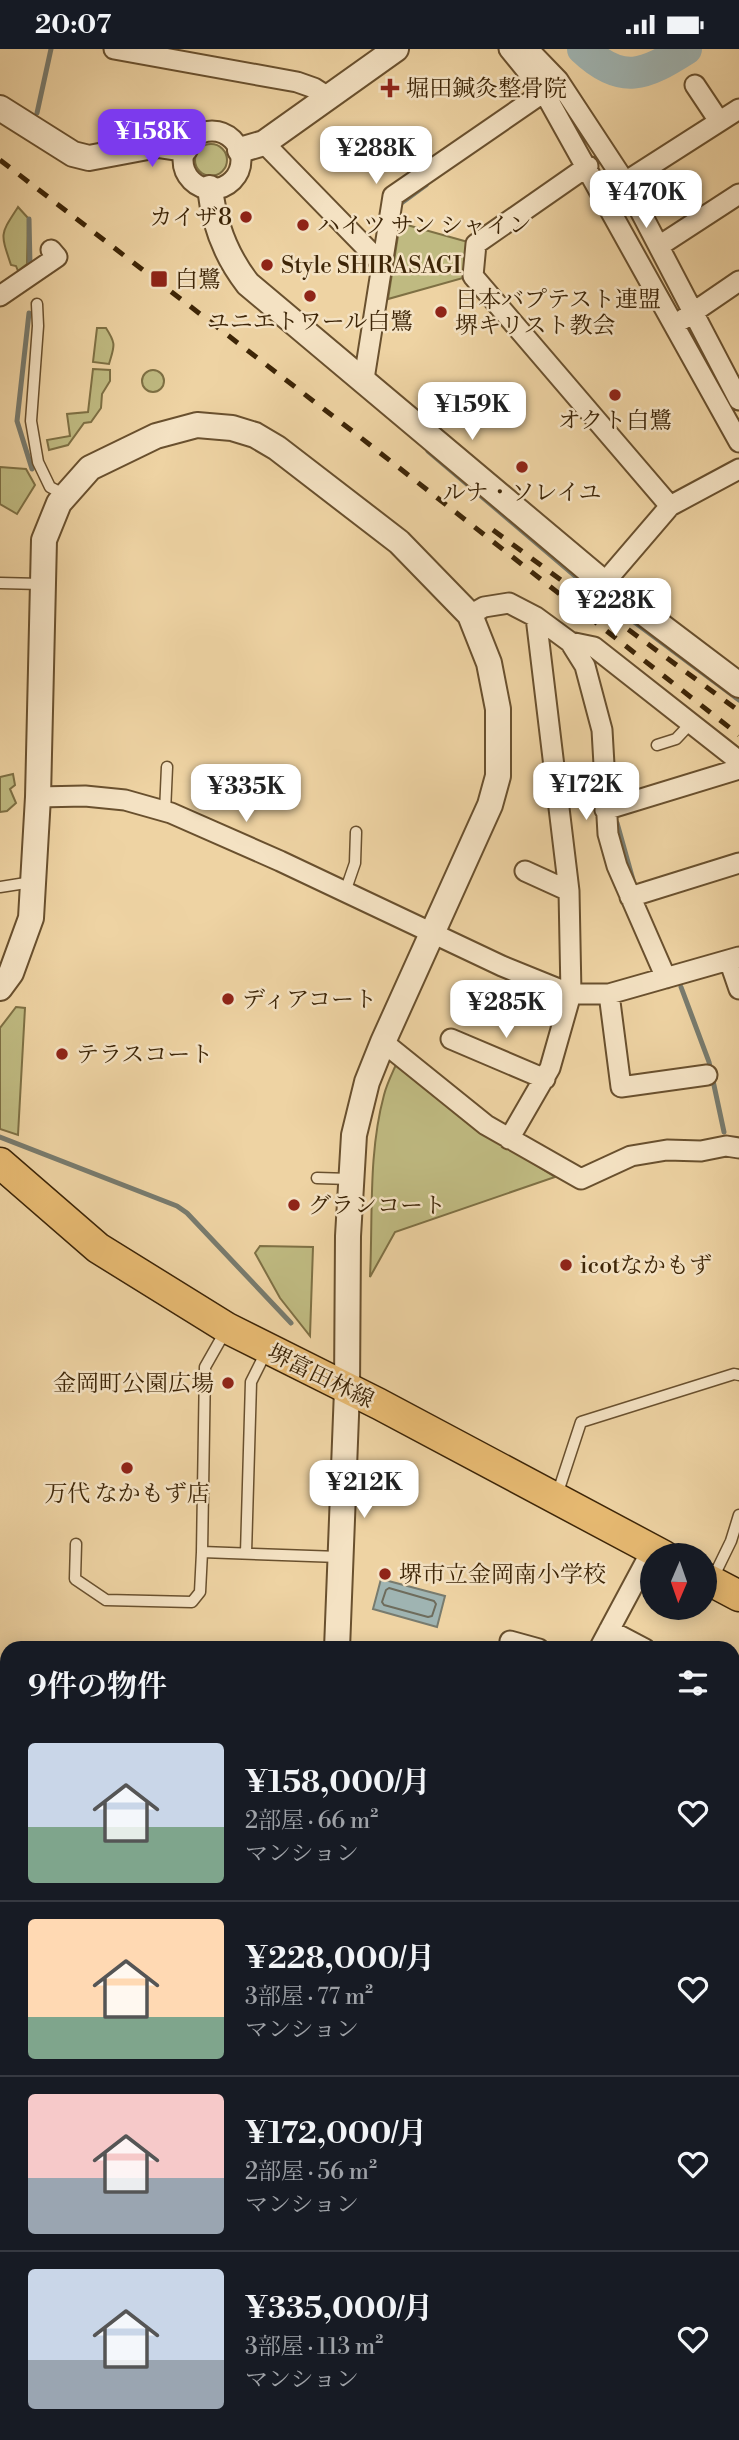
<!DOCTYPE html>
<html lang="ja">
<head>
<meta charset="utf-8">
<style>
	body { margin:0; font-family:"Libre Bodoni","Noto Serif JP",serif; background:#20242c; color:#f1f3f6; height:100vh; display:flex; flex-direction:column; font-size:26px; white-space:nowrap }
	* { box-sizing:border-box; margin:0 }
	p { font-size:23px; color:#9ea1a6 }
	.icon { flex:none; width:38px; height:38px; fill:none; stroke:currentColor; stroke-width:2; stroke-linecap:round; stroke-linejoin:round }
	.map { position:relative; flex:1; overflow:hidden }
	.side { position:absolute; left:0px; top:1592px; width:740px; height:800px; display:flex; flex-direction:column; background:#171b24; border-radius:21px 21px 0 0; box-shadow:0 4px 18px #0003 }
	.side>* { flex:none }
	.needle { width:46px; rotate:182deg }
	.controls { position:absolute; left:640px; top:1494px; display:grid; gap:14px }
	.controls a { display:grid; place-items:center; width:77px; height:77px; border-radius:50%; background:#171b24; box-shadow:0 4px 18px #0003; font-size:35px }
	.price { position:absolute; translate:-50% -60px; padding:0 16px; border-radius:14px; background:#fff; color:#222; font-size:23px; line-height:46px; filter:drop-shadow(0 2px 4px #0008) }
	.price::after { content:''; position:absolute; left:50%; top:42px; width:21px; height:16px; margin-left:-10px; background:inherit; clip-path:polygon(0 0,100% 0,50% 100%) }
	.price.current { background:#7c3aed; color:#fff }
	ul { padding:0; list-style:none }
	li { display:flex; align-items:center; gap:21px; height:175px; padding:0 28px }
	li+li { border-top:2px solid #363941 }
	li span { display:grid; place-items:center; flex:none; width:196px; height:140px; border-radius:7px; color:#555 }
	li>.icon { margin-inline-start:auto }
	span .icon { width:84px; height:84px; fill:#fffc; stroke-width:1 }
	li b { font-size:30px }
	h2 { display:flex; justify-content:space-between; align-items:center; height:84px; padding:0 28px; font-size:30px }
	.status { display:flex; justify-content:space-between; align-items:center; height:49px; padding:0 35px; background:#171b24; direction:ltr }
	.status svg { height:19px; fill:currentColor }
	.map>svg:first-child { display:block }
	.green { fill:#bfba81; stroke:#7e7044; stroke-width:2 }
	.water { fill:#9fb4b2; stroke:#787b6e; stroke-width:2 }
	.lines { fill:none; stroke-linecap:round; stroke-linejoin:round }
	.shore { stroke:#6e6c5c; stroke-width:2 }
	.stream { stroke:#787b6e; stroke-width:5 }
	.river { stroke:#9fb4b2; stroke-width:32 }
	.service-casing { stroke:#69502e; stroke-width:13 }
	.minor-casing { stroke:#69502e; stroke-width:23 }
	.tertiary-casing { stroke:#69502e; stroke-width:28 }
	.primary-casing { stroke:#3d2507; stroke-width:33 }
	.service { stroke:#f4e2c3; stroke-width:10 }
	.minor { stroke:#f4e2c3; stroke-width:19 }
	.tertiary { stroke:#f4e2c3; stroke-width:24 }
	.primary { stroke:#e7ba72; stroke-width:30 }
	.rail { stroke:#3d2507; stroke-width:5; stroke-dasharray:12 12; stroke-linecap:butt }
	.poi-dot { fill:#8f2418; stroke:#f4e2c3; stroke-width:2.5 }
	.labels { text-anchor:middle; stroke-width:5; stroke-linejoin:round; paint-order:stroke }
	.poi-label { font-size:23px; fill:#3d2507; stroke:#f4e2c3; text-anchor:start }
	.street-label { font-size:23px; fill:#3d2507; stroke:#f4e2c3 }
</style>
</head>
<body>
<div class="status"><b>20:07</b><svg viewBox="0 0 49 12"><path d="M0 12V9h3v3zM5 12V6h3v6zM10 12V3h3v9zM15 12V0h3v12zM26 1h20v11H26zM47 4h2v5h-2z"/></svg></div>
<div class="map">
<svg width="739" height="2391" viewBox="0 0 739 2391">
	<rect width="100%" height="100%" fill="#eed3a3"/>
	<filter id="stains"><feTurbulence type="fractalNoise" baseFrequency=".00286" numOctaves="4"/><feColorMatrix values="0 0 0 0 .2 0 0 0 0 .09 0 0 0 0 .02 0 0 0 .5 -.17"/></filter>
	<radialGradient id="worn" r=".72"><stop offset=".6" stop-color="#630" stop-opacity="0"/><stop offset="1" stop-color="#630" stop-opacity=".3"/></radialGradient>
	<path class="green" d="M195 111a16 16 0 1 1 32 0a16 16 0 1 1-32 0Z
		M18 158 28 169 27 215 18 222 16 217 11 216C0 183 0 186 18 158Z
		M400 174 468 193 463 229 388 250Z
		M97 279H106C117 296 114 297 109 315L93 313Z
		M93 320 110 321V332L102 345 101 359 91 373 84 374 68 396 49 401 47 391 70 387 67 365 88 363Z
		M142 332a11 11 0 1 1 22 0a11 11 0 1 1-22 0Z
		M0 418 26 420 35 436 17 465 0 455Z
		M13 725 15 736 10 740 16 754 7 762 0 763V728Z
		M16 958 25 959 18 1086 0 1080V979Z
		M398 1011 485 1084 555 1128 395 1183 370 1228C373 1168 368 1105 384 1046 387 1034 393 1023 398 1011Z
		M260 1197 313 1198 310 1287 280 1249 255 1204Z"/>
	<path class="water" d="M381 1530 445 1547 437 1578 373 1560Z"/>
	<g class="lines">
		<path class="shore" d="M389 1539 434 1552 436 1555 432 1567 428 1568 384 1556 382 1553 386 1541Z"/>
		<path class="stream" d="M37 64 51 0
			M399 159 400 155 426 136
			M29 170 30 216
			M29 264 17 372 32 420
			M428 402 594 543 739 651
			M617 774 633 831
			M681 938 709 1013 724 1083
			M0 1088 177 1157 187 1164 291 1274"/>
		<path class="river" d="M583 0C622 37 645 26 686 0"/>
		<defs>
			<path id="service" d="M37 255 38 277 31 372 38 413 50 438 65 446
				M0 534 41 535
				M657 696 676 690 691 674
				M165 763 167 718
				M0 838 32 833
				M345 843 355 814 356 783
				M317 1129 350 1130
				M557 1446 581 1373 734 1325 739 1326
				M76 1495 75 1530 106 1551 192 1553 200 1543 202 1503 339 1508
				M202 1503 205 1318 226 1281
				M246 1504 251 1333 267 1301
				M713 1529 731 1492 739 1466
				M0 2214H7
				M457 2387V2385"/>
			<path id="minor" d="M114 0 297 33 314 39 328 48
				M509 0 544 43 739 393
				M528 0 558 31 625 133 739 351
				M695 36 719 72
				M183 111a29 29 0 1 1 58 0a29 29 0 1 1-58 0Z
				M264 94 382 215
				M588 117 476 195 473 227 670 457
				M625 133 739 60
				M659 197 739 145
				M0 247 57 208 51 201
				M682 271 739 232
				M364 330 393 147 544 43
				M604 534 670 457 739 420
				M470 566 484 558 509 554 536 568 570 593 594 598 739 712
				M570 593 585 617 602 681 608 785 617 817 666 929
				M38 748 85 747 125 751 171 764 280 812 502 917 571 945H609L739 908
				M605 761 739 720
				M525 822 569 842
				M630 848 739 814
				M729 911 739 940
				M609 945 621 1038 707 1026
				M451 990 545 1030
				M383 993 486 1076 581 1130 631 1107 667 1101 701 1102 726 1097 739 1099
				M509 1090 550 1019 571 945 569 842 536 568
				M609 1581 645 1600
				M510 1592 539 1600
				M599 1600 652 1501
				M0 2144 7 2145
				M733 2159 739 2160
				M733 2337H739
				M363 2385 364 2391
				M72 2391 73 2385
				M177 2391 178 2385
				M562 2391V2385"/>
			<path id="tertiary" d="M0 59 73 105 89 109 158 96 185 100
				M240 101 264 94 396 0
				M210 139C214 176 226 207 248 235L604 534 739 636
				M0 939 11 924 31 869 38 748 44 491 59 454 90 419 156 387 197 376 232 379 255 386 277 399 399 493 470 566 489 614 498 660V727L490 756 383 993 367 1033 354 1086 348 1187 347 1341 337 1600
				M733 1975 739 1968
				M285 2391 286 2385
				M321 2391 327 2385"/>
			<path id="primary" d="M0 1114 98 1199 227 1279 379 1355 664 1507
				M705 1529 739 1547"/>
		</defs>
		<use href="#service" class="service-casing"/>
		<use href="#minor" class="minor-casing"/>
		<use href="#tertiary" class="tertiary-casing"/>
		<use href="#primary" class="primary-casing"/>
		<use href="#service" class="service"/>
		<use href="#minor" class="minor"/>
		<use href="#tertiary" class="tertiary"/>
		<use href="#primary" class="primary"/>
		<path class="rail" d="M0 111 351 381 739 686
			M493 481 739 662"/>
	</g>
	<g class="poi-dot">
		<path d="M386.5 28.5h7v7h7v7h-7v7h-7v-7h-7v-7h7z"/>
		<circle cx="246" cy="168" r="7"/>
		<circle cx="303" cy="176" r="7"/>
		<circle cx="267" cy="216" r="7"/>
		<rect x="150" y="221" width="18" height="18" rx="3.5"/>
		<circle cx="310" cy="247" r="7"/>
		<circle cx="441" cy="263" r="7"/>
		<circle cx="615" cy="346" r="7"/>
		<circle cx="522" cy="418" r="7"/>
		<circle cx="228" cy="950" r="7"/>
		<circle cx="62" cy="1005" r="7"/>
		<circle cx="294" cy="1156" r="7"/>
		<circle cx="566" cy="1216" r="7"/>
		<circle cx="228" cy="1334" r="7"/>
		<circle cx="127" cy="1419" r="7"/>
		<circle cx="385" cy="1525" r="7"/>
	</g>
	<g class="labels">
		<g class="poi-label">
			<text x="406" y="47">堀田鍼灸整骨院</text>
			<text x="232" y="176" text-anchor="end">カイザ8</text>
			<text x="317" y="184">ハイツ サン シャイン</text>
			<text x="281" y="224">Style SHIRASAGI</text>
			<text x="175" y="238">白鷺</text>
			<text x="455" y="258">日本バプテスト連盟<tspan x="455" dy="26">堺キリスト教会</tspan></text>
			<text x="310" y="280" text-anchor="middle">ユニエトワール白鷺</text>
			<text x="615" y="379" text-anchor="middle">オクト白鷺</text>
			<text x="522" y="451" text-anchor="middle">ルナ・ソレイユ</text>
			<text x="242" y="958">ディアコート</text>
			<text x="76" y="1013">テラスコート</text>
			<text x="308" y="1164">グランコート</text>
			<text x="580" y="1224">icotなかもず</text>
			<text x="214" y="1342" text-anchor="end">金岡町公園広場</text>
			<text x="127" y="1452" text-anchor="middle">万代 なかもず店</text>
			<text x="399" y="1533">堺市立金岡南小学校</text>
		</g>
		<g class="street-label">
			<text transform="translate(321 1327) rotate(26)" y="8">堺富田林線</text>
		</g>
	</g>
	<rect width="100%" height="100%" filter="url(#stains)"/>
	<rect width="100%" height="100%" fill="url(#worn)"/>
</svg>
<div class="controls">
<a><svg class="needle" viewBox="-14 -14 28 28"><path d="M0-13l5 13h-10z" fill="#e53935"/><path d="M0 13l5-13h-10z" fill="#9ea1a6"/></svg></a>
</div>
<b class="price current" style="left:152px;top:120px">¥158K</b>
<b class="price" style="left:376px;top:137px">¥288K</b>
<b class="price" style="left:646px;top:181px">¥470K</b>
<b class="price" style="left:472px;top:393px">¥159K</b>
<b class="price" style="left:615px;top:589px">¥228K</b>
<b class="price" style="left:586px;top:773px">¥172K</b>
<b class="price" style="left:246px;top:775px">¥335K</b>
<b class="price" style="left:506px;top:991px">¥285K</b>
<b class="price" style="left:364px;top:1471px">¥212K</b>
<section class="side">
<h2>9件の物件<svg class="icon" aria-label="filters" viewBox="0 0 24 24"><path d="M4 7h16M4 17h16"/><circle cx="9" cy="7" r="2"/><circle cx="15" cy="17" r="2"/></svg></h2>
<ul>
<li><span style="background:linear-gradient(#c9d6e8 60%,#7fa58c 0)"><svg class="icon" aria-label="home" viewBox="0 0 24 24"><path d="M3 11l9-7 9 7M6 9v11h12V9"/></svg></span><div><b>¥158,000/月</b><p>2部屋 · 66 m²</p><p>マンション</p></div><svg class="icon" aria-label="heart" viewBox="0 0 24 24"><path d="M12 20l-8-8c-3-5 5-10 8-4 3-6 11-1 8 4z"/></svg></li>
<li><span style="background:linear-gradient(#ffd9b3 70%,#7fa58c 0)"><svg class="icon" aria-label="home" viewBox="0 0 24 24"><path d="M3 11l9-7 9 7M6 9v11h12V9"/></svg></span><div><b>¥228,000/月</b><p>3部屋 · 77 m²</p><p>マンション</p></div><svg class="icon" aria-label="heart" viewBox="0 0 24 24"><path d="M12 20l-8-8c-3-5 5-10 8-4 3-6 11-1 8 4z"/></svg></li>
<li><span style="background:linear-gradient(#f6c9c9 60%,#9aa5b1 0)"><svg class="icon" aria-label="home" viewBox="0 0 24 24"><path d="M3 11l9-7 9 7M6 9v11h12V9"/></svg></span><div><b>¥172,000/月</b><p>2部屋 · 56 m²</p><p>マンション</p></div><svg class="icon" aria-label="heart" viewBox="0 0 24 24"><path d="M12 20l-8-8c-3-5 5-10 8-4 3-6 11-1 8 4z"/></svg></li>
<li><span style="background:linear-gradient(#c9d6e8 65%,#9aa5b1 0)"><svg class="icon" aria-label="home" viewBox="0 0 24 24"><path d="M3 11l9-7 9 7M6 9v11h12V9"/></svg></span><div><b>¥335,000/月</b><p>3部屋 · 113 m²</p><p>マンション</p></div><svg class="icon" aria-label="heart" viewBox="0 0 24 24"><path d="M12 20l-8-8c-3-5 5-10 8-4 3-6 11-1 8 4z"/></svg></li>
</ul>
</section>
</div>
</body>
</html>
